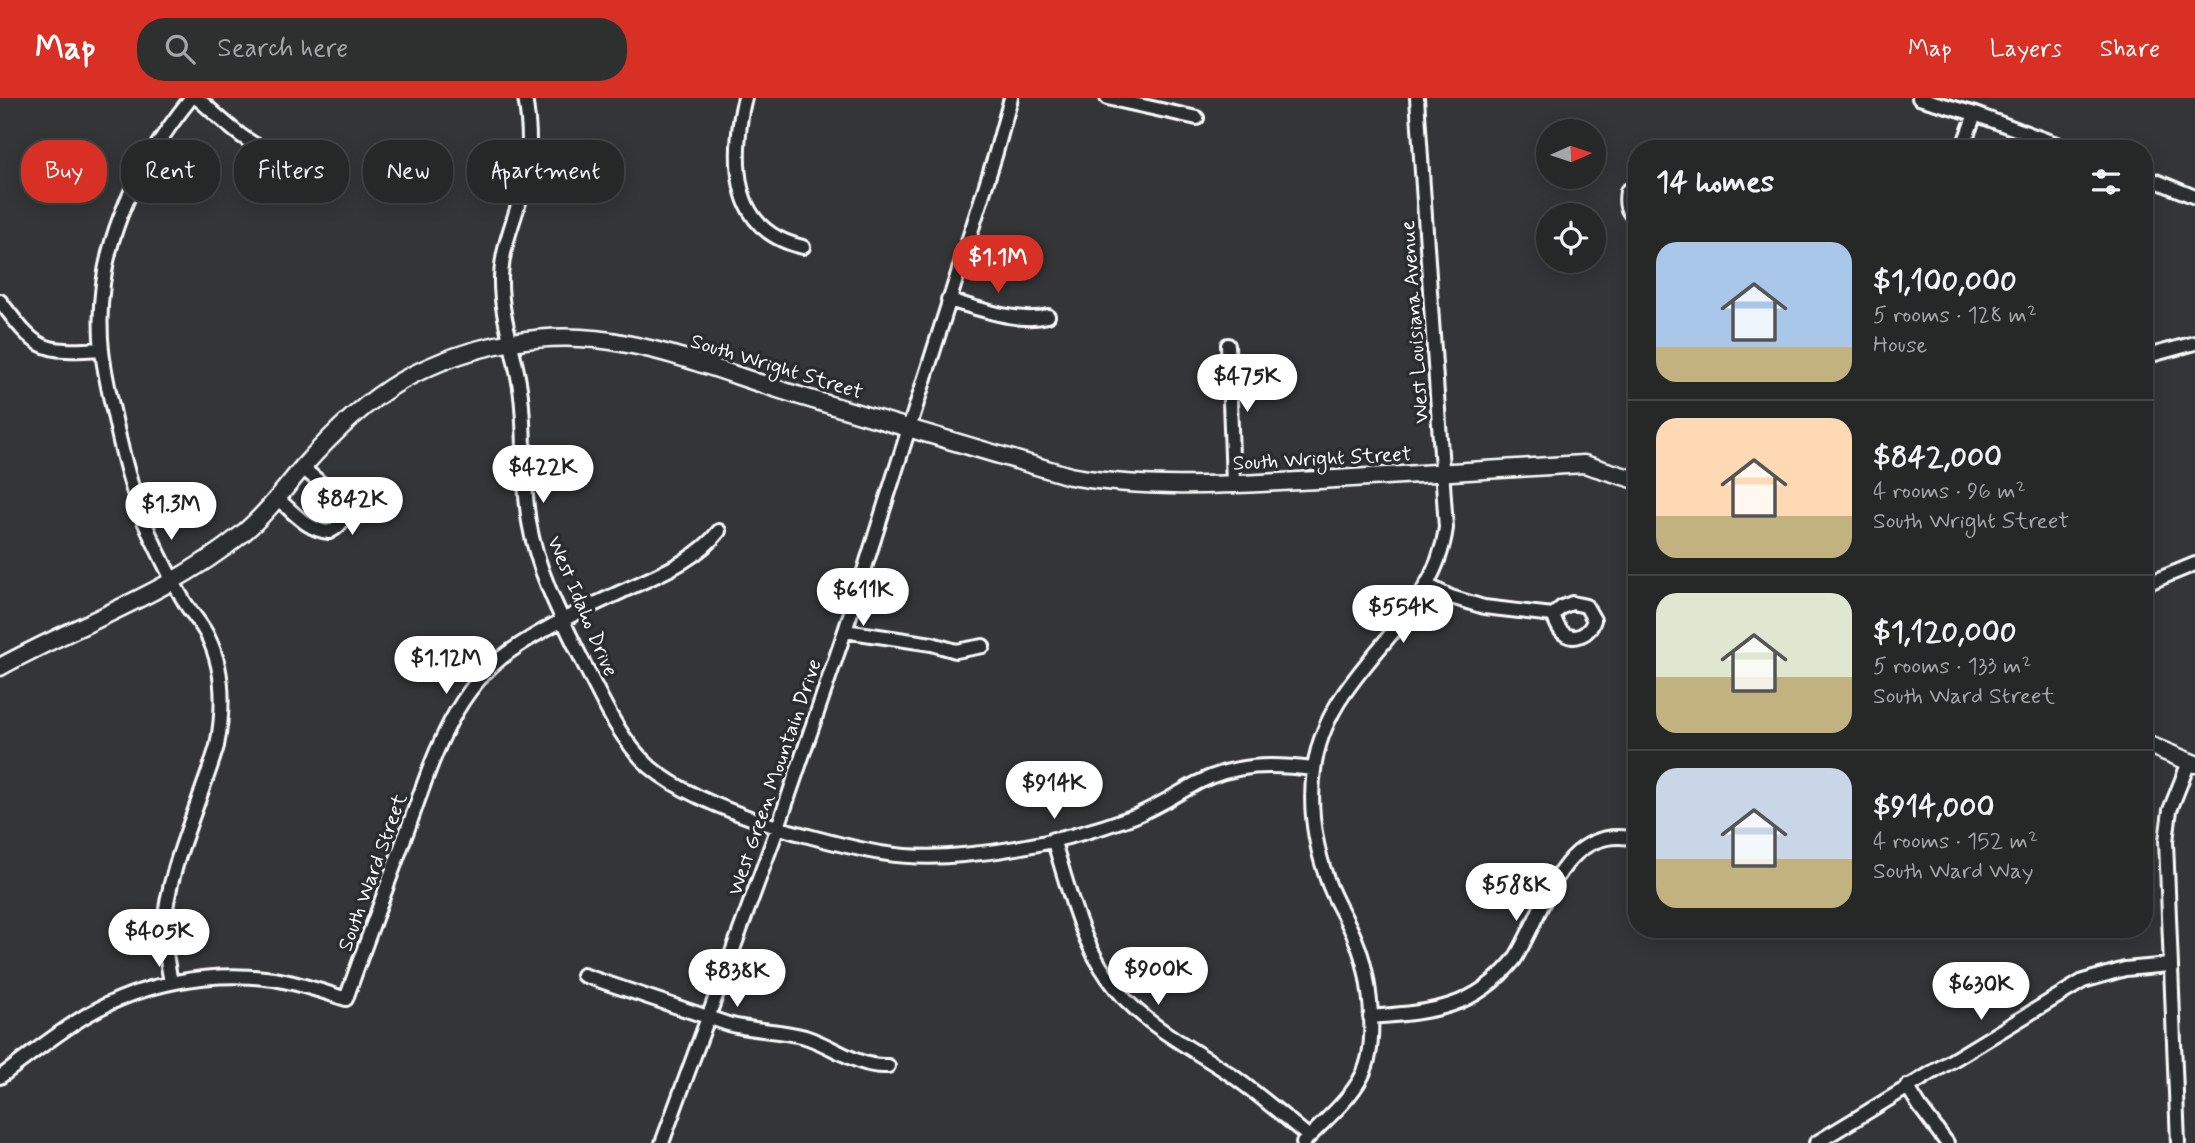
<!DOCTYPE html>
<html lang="en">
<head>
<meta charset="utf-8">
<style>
	body { margin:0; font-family:Mynerve,sans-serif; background:#2e3030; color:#f1f3f6; height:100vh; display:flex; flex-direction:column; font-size:26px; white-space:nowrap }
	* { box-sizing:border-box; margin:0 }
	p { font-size:23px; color:#a4a6a8 }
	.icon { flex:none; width:38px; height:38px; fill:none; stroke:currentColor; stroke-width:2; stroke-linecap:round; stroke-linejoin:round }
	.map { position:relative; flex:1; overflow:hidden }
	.details { position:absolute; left:1628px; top:42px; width:525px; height:798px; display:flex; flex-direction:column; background:#262828; border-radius:28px; box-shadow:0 4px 18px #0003,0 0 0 2px #424445 }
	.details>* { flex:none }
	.banner { position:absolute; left:21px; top:42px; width:665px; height:63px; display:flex; gap:14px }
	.needle { width:46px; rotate:87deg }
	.tools { position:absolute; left:1536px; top:21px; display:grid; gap:14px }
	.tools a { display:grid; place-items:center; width:70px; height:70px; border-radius:50%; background:#262828; box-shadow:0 4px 18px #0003,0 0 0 2px #424445; font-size:35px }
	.price { position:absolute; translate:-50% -60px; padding:0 16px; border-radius:24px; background:#fff; color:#222; font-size:23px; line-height:46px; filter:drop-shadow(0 2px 4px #0008) }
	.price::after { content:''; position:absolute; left:50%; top:42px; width:21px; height:16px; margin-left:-10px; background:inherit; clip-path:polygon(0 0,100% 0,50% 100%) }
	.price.active { background:#d93025; color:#fff }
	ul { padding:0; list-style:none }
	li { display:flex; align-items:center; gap:21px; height:175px; padding:0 28px }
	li+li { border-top:2px solid #424445 }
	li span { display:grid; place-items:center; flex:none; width:196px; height:140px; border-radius:21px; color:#555 }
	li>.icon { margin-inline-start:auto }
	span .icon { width:84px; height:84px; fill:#fffc; stroke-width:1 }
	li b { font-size:30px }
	h2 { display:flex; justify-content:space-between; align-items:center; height:84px; padding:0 28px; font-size:30px }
	.chip { padding:0 24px; border-radius:28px; background:#262828; box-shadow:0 4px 18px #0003,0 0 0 2px #424445; font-size:24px; line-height:63px }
	.chip.active { background:#d93025; color:#fff }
	header { display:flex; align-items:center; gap:42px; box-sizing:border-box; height:98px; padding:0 35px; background:#d93025; color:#fff }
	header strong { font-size:33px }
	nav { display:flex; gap:38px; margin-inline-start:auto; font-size:24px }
	.search { width:490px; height:63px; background:#2e3030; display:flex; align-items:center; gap:18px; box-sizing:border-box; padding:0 24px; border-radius:28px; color:#a4a6a8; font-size:26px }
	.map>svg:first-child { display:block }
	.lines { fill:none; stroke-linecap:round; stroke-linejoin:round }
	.minor-casing { stroke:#fff; stroke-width:18 }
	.tertiary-casing { stroke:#fff; stroke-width:21 }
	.minor { stroke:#2a2d2e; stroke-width:12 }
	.tertiary { stroke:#2a2d2e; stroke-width:16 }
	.labels { text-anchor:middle; stroke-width:7; stroke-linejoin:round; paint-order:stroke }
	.street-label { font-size:21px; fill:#fff; stroke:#2a2d2e }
</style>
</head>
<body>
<header>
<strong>Map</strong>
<div class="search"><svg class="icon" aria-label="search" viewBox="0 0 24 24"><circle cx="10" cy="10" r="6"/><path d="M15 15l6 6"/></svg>Search here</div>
<nav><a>Map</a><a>Layers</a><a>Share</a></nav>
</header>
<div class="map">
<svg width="2195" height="1045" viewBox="0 0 2195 1045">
	<rect width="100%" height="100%" fill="#333536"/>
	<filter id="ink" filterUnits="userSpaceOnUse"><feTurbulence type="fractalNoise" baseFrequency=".0143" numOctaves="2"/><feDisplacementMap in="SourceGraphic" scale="14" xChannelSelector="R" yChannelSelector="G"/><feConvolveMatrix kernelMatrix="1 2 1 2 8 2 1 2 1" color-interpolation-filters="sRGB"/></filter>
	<g filter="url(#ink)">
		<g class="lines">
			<defs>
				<path id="minor" d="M197 0C219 18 251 53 279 55 290 56 301 53 312 50
					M525 0C530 28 531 55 525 84 517 116 502 146 501 180 500 220 517 258 521 298 526 340 522 383 529 424 537 472 561 519 582 562 601 599 618 640 650 669 684 698 747 720 790 733 853 750 896 764 963 757 1020 752 1081 738 1135 718 1157 709 1177 696 1197 685 1236 665 1272 666 1314 671
					M745 0C740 16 739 32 738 49 736 99 750 137 803 149
					M1107 0 1197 20
					M1919 0 1975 16 2070 51
					M1962 51 1975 16
					M2144 78 2195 99
					M1636 88 1627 93C1625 106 1626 113 1636 121
					M948 202C979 210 1017 226 1048 218
					M0 203C37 252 40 255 102 251
					M1228 247 1233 386
					M2144 259 2195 245
					M277 400C293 414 307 432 329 434 367 416 319 385 303 370
					M1427 487 1451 499 1484 509 1553 517
					M2144 487 2195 466
					M1572 505 1586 508 1594 522C1590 536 1574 545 1562 534 1557 529 1556 523 1553 517L1562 509Z
					M845 533 932 546 956 553 983 548
					M1053 741C1068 788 1079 839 1108 880 1137 923 1183 945 1224 972 1254 992 1281 1016 1309 1039
					M583 877 728 926C754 933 780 932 805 939 834 948 858 970 888 968
					M171 885C168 867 164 849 164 831 166 774 201 703 217 648 224 611 225 573 208 539 203 528 194 518 187 508 175 489 165 468 155 447 136 410 125 367 116 326 111 302 105 278 102 253 92 156 132 74 191 0
					M1370 919C1430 914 1473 912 1514 862 1545 814 1561 724 1636 741
					M0 979C29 958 57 935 87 917 143 885 210 872 274 881 298 885 322 893 346 901 365 847 385 794 404 741 429 675 448 597 509 554 543 530 584 511 621 494 656 477 695 464 719 433
					M1907 988 1920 1009 1947 1045
					M662 1045 778 729 845 533 995 58 1011 0
					M1303 1045C1323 1024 1349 1003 1362 978 1379 946 1370 876 1356 843 1348 822 1334 803 1327 781 1315 747 1309 708 1314 672 1326 570 1433 529 1446 430L1417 0
					M1816 1045 2083 883 2125 871 2169 867
					M2178 1045 2166 743 2170 712 2189 664"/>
				<path id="tertiary" d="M0 569C80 525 170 495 242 436 265 417 283 393 302 370 331 337 363 305 401 283 469 245 551 230 627 246 686 257 742 281 800 298 890 325 980 352 1070 378 1153 393 1236 386 1319 382 1407 377 1496 371 1584 366L1636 382
					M2144 645 2195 666"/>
			</defs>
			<use href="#minor" class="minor-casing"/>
			<use href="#tertiary" class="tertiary-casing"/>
			<use href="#minor" class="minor"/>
			<use href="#tertiary" class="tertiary"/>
		</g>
	</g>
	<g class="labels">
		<g class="street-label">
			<text transform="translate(1414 224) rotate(-94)" y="7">West Louisiana Avenue</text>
			<text transform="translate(777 268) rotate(17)" y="7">South Wright Street</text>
			<text transform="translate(1322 360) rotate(-3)" y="7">South Wright Street</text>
			<text transform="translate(583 508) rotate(67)" y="7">West Idaho Drive</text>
			<text transform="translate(774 679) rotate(-71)" y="7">West Green Mountain Drive</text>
			<text transform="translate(372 774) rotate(-70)" y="7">South Ward Street</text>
		</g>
	</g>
</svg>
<div class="tools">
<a><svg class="needle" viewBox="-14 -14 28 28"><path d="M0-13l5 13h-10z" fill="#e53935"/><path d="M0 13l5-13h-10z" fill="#a4a6a8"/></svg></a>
<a><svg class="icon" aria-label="locate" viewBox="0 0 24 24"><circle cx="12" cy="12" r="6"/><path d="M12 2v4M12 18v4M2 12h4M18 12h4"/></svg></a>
</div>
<b class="price active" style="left:998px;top:197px">$1.1M</b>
<b class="price" style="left:1247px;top:316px">$475K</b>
<b class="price" style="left:543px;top:407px">$422K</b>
<b class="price" style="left:352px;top:439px">$842K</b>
<b class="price" style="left:171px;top:444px">$1.3M</b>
<b class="price" style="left:863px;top:530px">$611K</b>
<b class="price" style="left:1403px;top:547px">$554K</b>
<b class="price" style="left:446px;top:598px">$1.12M</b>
<b class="price" style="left:1054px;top:723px">$914K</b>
<b class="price" style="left:1516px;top:825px">$588K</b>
<b class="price" style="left:159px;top:871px">$405K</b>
<b class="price" style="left:1158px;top:909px">$900K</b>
<b class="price" style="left:737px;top:911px">$838K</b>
<b class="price" style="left:1981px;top:924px">$630K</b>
<div class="banner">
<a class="chip active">Buy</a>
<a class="chip">Rent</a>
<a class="chip">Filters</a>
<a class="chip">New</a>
<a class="chip">Apartment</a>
</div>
<section class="details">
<h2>14 homes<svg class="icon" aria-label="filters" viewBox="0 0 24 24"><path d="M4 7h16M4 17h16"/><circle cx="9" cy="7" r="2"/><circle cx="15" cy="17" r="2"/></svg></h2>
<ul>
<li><span style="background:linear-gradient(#a9c7e8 75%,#c2b280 0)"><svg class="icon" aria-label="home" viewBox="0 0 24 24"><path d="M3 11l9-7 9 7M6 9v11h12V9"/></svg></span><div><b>$1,100,000</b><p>5 rooms · 128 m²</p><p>House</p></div></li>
<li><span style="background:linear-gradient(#ffd9b3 70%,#c2b280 0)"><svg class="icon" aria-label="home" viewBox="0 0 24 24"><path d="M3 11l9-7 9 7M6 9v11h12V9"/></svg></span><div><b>$842,000</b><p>4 rooms · 96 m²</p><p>South Wright Street</p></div></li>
<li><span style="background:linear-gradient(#dfe7d0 60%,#c2b280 0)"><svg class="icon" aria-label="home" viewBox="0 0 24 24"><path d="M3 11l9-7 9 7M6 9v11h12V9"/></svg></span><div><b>$1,120,000</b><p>5 rooms · 133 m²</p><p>South Ward Street</p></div></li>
<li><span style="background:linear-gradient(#c9d6e8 65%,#c2b280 0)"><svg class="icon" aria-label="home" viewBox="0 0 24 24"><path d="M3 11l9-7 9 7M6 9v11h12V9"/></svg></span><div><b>$914,000</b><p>4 rooms · 152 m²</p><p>South Ward Way</p></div></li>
</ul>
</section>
</div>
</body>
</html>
